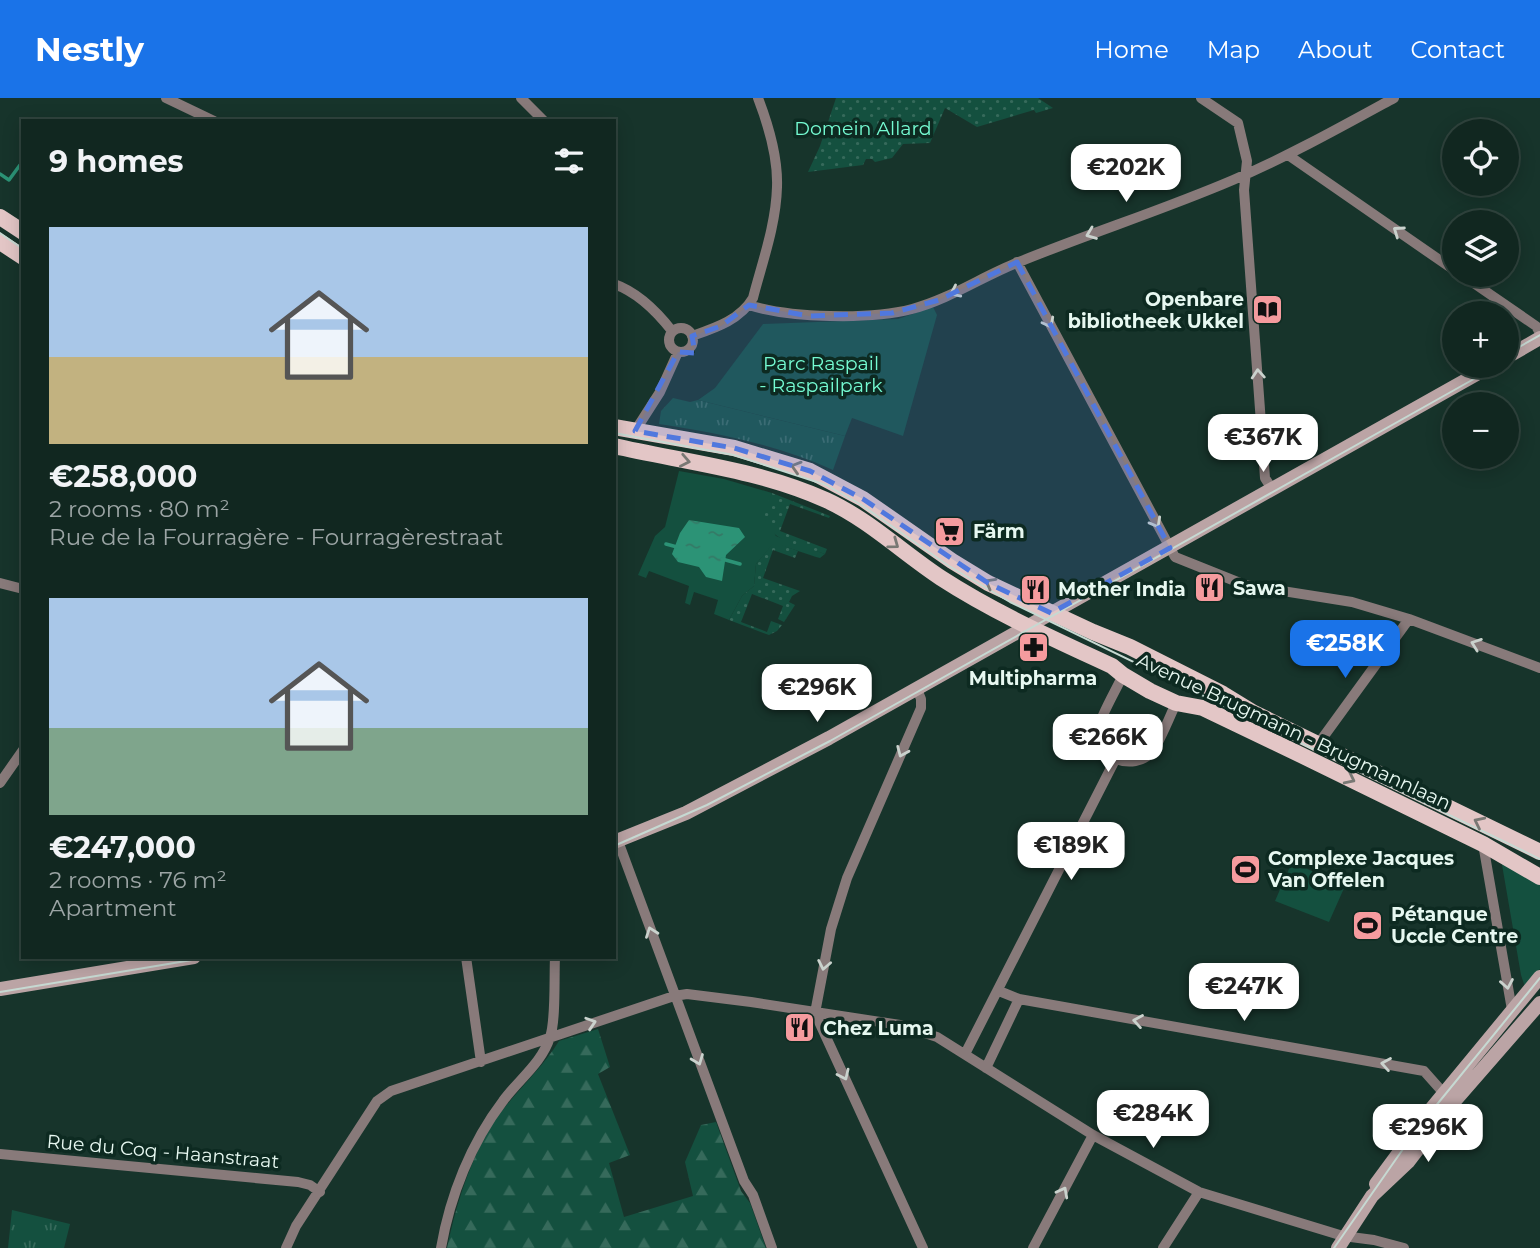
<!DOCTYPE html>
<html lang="en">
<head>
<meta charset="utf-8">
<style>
	body { margin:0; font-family:Montserrat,sans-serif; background:#1a2f29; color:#f1f3f6; height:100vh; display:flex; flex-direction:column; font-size:26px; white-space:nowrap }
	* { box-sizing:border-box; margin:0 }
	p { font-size:23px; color:#9ca5a5 }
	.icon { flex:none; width:38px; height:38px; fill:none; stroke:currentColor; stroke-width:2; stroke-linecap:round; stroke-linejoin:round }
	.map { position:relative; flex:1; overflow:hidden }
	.drawer { position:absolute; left:21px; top:21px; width:595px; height:840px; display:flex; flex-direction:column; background:#112720; border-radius:0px; box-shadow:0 4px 18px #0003,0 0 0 2px #30443e }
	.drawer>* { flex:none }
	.tools { position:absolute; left:1442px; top:21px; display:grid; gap:14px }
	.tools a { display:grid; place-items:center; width:77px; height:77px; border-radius:50%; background:#112720; box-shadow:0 4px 18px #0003,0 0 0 2px #30443e; font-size:35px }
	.price { position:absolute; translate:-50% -60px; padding:0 16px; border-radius:14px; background:#fff; color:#222; font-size:23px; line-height:46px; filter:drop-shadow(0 2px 4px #0008) }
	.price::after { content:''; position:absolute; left:50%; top:42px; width:21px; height:16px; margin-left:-10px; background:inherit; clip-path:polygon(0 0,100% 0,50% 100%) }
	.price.active { background:#1a73e8; color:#fff }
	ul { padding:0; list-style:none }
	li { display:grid; align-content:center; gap:14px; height:371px; padding:0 28px }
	li span { display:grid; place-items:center; height:217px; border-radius:0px; color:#555 }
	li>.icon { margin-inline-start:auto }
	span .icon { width:126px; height:126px; fill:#fffc; stroke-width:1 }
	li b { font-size:30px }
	h2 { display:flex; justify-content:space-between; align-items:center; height:84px; padding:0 28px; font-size:30px }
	header { display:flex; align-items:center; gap:42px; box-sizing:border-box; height:98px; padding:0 35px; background:#1a73e8; color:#fff }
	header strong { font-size:33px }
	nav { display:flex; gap:38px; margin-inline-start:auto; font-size:24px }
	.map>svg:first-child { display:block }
	.grass { fill:url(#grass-tufts) }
	.forest { fill:url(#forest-firs) }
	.park { fill:#14503f }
	.garden { fill:url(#garden-dots) }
	.water { fill:url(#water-ripples) }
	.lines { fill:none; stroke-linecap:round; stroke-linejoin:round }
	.stream { stroke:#2c9376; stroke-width:3.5 }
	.street { stroke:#887a7a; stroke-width:10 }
	.secondary { stroke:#bba4a5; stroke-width:14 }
	.primary { stroke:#e3c6c6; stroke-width:16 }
	.tram { stroke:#c6d9d2; stroke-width:2 }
	.oneway { stroke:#cad2cd }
	.oneway2 { stroke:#787874 }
	.marked { fill:#5078de; fill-opacity:0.2; stroke:#5078de; stroke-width:5; stroke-dasharray:14 9; stroke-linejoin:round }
	.labels { text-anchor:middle; stroke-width:7; stroke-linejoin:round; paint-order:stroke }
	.park-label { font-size:19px; fill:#75fbd2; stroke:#0d2a21 }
	.poi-label { font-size:19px; font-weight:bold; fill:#e7f8f1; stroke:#0d2a21; text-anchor:start }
	.street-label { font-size:19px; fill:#e7f8f1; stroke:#0d2a21 }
</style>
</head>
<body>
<header>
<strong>Nestly</strong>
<nav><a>Home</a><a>Map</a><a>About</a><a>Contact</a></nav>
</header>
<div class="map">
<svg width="1540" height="1150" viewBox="0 0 1540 1150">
	<defs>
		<pattern id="grass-tufts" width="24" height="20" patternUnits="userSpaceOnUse" patternTransform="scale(1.75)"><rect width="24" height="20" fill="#14503f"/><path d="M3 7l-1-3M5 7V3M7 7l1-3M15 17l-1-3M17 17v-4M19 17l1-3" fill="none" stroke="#366a5b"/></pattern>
		<pattern id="forest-firs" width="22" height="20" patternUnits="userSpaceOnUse" patternTransform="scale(1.75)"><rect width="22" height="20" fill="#14503f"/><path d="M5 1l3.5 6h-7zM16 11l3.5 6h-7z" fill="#366a5b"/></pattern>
		<pattern id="garden-dots" width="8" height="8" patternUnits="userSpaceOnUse" patternTransform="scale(1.75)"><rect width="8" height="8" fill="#14503f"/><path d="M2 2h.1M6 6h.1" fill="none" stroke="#366a5b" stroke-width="1.8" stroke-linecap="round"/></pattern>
		<pattern id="water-ripples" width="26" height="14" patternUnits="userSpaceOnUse" patternTransform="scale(1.75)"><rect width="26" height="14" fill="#2c9376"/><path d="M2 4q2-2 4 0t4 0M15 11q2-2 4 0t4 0" fill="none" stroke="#357966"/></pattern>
	</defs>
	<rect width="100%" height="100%" fill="#17342b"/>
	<path class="grass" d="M673 300 690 304 698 302 845 338 833 372C778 347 718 335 659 326L661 313Z
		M12 1112 70 1126 64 1150H8Z"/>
	<path class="forest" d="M598 931 610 969 598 976 630 1057 609 1065 624 1119 693 1098 685 1064 701 1027 716 1024 741 1093 750 1105 766 1150H447C455 1112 467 1071 486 1037 505 1002 538 977 559 943Z"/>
	<path class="park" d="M933 209 937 217 903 338 852 320 845 338 698 302 715 290 763 226 898 221Z
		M679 373 724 381 772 395 765 421 776 438 825 456 820 460 816 459 774 445 756 466 754 488 742 498 729 522 714 516 718 502 694 494 690 507 685 505 689 488 649 473 646 480 638 477 655 438 665 429Z
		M1501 761 1540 784V871L1525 889 1521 877Z
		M1292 764 1345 788 1329 824 1275 803Z"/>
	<path class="garden" d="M836 0H1038L1053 10 1036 15 1034 12 977 29 945 10 930 45 903 46 892 60 875 64 872 61H866L863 67 808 74 820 48Z
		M772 395 830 418 829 420 790 406 780 433 827 451 825 456C807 449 770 444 765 422 763 413 769 403 772 395Z
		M774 444 798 453 795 460 773 452 763 480 800 493 792 498 789 504 795 507 784 524 778 521 783 508 752 496 741 524 767 534 771 523 782 527 777 533 769 537 729 522 742 498 754 488 756 466Z"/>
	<path class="water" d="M689 422 739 430 745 439 726 457 722 483 706 479 699 469 678 464 672 456 680 435Z"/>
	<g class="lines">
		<path class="stream" d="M0 76 9 82 20 67
			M666 446 677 449
			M722 461 740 466"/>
		<path class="street" d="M166 0 214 23
			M521 0 544 23
			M1201 0 1238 25 1247 63 1244 92 1265 380 1272 391
			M1288 57 1454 172
			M1017 164 1175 459 1245 487 1352 504 1409 521 1540 570
			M1462 177 1536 228 1540 235
			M614 186C637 194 658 215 672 233
			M749 207C789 220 870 222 912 211 950 201 983 178 1019 164 1090 135 1163 112 1233 82 1289 58 1341 29 1394 0
			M669 242a12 12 0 1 1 24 0a12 12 0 1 1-24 0Z
			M692 238C715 230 740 222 753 200 762 165 776 127 777 89 778 61 768 26 758 0
			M635 333 660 294 678 254
			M0 485 23 491
			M1123 577C1117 590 1100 619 1098 631 1094 661 1134 674 1152 654 1159 646 1171 616 1176 605
			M917 591 921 601V610L847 780 831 831 815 915 923 1150
			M1316 649 1409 521
			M0 685 23 652
			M618 743 744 1083 753 1097 772 1150
			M1483 746 1512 912
			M466 859 481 964
			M999 893 1019 901 1424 973 1448 1000
			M965 956 1115 662
			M986 970 1019 901
			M0 1056 298 1084 310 1087 320 1094
			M286 1150 296 1128 377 1003 391 993 674 898 687 896 751 904 900 927 937 939 1093 1037 1199 1094 1343 1138 1374 1142 1404 1150
			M441 1150C450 1098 471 1045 503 1003 518 982 542 965 550 939 556 923 554 879 555 859
			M1033 1150 1093 1037
			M1163 1150 1199 1094"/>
		<path class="secondary" d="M1507 259 1540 240
			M614 744 686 715 829 640 1491 268
			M0 891 194 859
			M1376 1086 1432 1010 1540 879
			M1338 1150 1372 1098 1408 1064 1453 1005 1540 905"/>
		<path class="primary" d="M0 119 23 134
			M0 144 23 159
			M614 329 734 350 810 373 863 401 952 463 988 485 1093 534 1130 549 1223 596 1254 615 1540 754
			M614 348C685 364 760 372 826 402 868 421 903 455 941 480 995 515 1054 541 1112 568L1123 577 1150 593 1176 605 1203 610 1301 657 1483 746 1540 779"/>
		<path class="tram" d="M0 135 23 151
			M1507 256 1540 237
			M614 335 734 357 826 387 860 406 949 468 1010 504 1540 761
			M614 748 707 707 830 643 1497 268
			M0 894 210 859
			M1334 1150 1417 1031 1540 880"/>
	</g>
	<defs><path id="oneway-chevron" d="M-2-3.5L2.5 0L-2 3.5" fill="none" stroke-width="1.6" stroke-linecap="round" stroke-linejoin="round" transform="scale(1.75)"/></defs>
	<g class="oneway">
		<use href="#oneway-chevron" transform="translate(1398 133) rotate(-145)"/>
		<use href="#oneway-chevron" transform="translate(1091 136) rotate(159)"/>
		<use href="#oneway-chevron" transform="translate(955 194) rotate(155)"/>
		<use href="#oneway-chevron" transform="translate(1049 225) rotate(62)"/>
		<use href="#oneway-chevron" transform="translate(1258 276) rotate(-94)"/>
		<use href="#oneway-chevron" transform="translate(1156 425) rotate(61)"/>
		<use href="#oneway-chevron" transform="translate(1476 546) rotate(-160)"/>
		<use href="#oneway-chevron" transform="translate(902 654) rotate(113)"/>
		<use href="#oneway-chevron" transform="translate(651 834) rotate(-110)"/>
		<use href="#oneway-chevron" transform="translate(824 867) rotate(101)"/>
		<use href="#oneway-chevron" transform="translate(1507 886) rotate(80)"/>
		<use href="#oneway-chevron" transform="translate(1138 923) rotate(-170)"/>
		<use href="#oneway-chevron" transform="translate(591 925) rotate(-18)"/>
		<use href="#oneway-chevron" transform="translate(698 962) rotate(69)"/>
		<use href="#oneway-chevron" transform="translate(1386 966) rotate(-170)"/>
		<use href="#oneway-chevron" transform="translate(844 977) rotate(65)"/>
		<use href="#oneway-chevron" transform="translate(1063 1094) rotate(-62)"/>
	</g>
	<g class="oneway2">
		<use href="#oneway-chevron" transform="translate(685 363) rotate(11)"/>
		<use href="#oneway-chevron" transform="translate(796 369) rotate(-163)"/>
		<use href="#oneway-chevron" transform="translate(894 446) rotate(36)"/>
		<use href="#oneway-chevron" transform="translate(990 485) rotate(-151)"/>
		<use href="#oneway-chevron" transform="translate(1350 681) rotate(26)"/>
		<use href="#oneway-chevron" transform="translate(1479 724) rotate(-154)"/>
	</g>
	<path class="marked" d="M1017 164 1170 450 1051 515 988 485 863 401 810 373 734 350 635 333 678 254 695 255 692 238 721 228 749 207 809 218 892 215 939 202Z"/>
	<defs>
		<symbol id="library-square" viewBox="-11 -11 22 22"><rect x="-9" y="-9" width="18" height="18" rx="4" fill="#f59b9e" stroke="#0d2a21"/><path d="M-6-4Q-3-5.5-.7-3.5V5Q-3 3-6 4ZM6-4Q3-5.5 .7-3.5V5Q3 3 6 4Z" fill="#111"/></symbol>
		<symbol id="supermarket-square" viewBox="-11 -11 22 22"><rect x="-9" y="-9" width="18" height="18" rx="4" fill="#f59b9e" stroke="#0d2a21"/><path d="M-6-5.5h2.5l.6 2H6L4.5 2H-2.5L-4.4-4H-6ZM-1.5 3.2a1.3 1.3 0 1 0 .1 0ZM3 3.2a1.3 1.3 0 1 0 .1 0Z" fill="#111"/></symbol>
		<symbol id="restaurant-square" viewBox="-11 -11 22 22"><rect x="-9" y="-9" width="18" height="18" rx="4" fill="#f59b9e" stroke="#0d2a21"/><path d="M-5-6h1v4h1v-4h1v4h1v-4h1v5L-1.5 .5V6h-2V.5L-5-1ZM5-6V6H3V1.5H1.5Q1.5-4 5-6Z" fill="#111"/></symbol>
		<symbol id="pharmacy-square" viewBox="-11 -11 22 22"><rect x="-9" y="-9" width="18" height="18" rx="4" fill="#f59b9e" stroke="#0d2a21"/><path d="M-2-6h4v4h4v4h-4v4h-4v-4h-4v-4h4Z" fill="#111"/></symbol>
		<symbol id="stadium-square" viewBox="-11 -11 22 22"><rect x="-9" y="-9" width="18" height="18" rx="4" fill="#f59b9e" stroke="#0d2a21"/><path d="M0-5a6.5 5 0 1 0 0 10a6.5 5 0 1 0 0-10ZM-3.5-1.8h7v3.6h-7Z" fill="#111"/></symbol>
	</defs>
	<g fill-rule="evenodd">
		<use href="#library-square" x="1250" y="194" width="35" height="35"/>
		<use href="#supermarket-square" x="932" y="416" width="35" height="35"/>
		<use href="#restaurant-square" x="1192" y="472" width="35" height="35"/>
		<use href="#restaurant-square" x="1018" y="474" width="35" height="35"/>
		<use href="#pharmacy-square" x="1016" y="532" width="35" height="35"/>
		<use href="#stadium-square" x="1228" y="754" width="35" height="35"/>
		<use href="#stadium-square" x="1350" y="810" width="35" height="35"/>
		<use href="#restaurant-square" x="782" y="912" width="35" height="35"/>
	</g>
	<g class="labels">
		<g class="park-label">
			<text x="863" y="37">Domein Allard</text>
			<text x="821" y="272">Parc Raspail<tspan x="821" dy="22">- Raspailpark</tspan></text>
		</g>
		<g class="poi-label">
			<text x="1244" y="208" text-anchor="end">Openbare<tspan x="1244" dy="22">bibliotheek Ukkel</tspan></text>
			<text x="973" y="440">Färm</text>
			<text x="1233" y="497">Sawa</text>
			<text x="1058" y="498">Mother India</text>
			<text x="1033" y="587" text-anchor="middle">Multipharma</text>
			<text x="1268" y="767">Complexe Jacques<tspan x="1268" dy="22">Van Offelen</tspan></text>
			<text x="1391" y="823">Pétanque<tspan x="1391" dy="22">Uccle Centre</tspan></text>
			<text x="823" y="937">Chez Luma</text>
		</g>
		<g class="street-label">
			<text transform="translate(1294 633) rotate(25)" y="7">Avenue Brugmann - Brugmannlaan</text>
			<text transform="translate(163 1053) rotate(5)" y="7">Rue du Coq - Haanstraat</text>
		</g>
	</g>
</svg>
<div class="tools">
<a><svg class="icon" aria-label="locate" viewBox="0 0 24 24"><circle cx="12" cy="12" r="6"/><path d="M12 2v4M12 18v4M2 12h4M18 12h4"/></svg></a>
<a><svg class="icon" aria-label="layers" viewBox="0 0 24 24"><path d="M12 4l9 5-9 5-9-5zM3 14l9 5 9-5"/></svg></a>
<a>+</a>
<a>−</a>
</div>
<b class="price" style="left:1126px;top:106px">€202K</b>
<b class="price" style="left:1263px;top:376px">€367K</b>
<b class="price active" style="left:1345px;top:582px">€258K</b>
<b class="price" style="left:817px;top:626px">€296K</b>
<b class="price" style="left:1108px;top:676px">€266K</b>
<b class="price" style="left:1071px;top:784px">€189K</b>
<b class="price" style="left:1244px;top:925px">€247K</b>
<b class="price" style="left:1153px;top:1052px">€284K</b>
<b class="price" style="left:1428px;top:1066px">€296K</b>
<section class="drawer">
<h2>9 homes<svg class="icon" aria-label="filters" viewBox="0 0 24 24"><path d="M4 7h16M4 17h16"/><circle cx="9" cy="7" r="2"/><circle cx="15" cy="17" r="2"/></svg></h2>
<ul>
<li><span style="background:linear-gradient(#a9c7e8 60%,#c2b280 0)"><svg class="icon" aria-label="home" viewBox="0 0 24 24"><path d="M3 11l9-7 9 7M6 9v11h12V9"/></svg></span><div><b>€258,000</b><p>2 rooms · 80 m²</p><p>Rue de la Fourragère - Fourragèrestraat</p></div></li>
<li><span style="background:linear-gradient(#a9c7e8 60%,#7fa58c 0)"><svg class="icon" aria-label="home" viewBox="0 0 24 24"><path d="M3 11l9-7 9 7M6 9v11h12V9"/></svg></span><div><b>€247,000</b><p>2 rooms · 76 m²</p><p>Apartment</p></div></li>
</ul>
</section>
</div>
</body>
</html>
